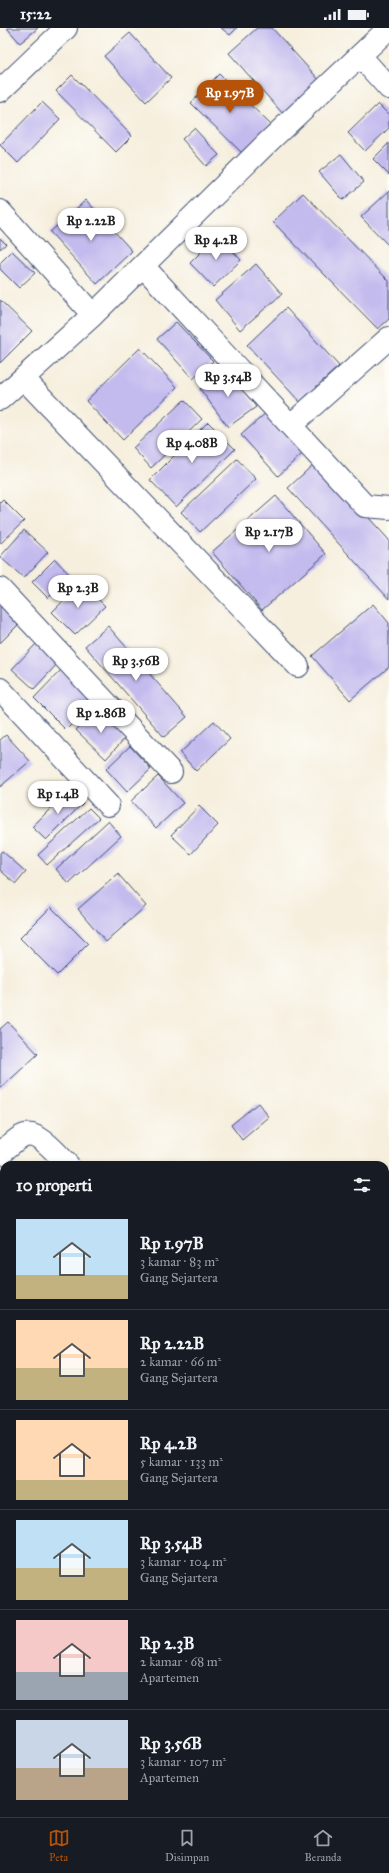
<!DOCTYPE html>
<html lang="id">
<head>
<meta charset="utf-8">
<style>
	body { margin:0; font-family:"IM FELL Great Primer",serif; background:#242831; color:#f1f3f6; height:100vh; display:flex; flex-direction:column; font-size:15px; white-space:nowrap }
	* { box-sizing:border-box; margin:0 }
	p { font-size:13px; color:#9ea1a6 }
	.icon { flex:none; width:22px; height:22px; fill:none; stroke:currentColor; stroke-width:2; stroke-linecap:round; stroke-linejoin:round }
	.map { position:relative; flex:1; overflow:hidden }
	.details { position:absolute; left:0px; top:1133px; width:389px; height:656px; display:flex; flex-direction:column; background:#171b24; border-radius:12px 12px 0 0; box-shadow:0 2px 6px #0003 }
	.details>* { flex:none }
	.price { position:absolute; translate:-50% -34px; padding:0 9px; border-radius:14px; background:#fff; color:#222; font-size:13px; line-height:26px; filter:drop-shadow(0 1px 2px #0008) }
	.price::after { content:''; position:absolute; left:50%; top:24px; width:12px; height:9px; margin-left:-6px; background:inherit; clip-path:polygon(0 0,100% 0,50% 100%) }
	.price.on { background:#b45309; color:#fff }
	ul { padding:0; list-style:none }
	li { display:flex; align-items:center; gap:12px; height:100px; padding:0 16px }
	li+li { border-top:1px solid #363941 }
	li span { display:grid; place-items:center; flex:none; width:112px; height:80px; border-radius:0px; color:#555 }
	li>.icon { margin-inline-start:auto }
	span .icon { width:48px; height:48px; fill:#fffc; stroke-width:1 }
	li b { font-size:17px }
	h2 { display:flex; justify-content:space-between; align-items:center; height:48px; padding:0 16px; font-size:17px }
	.status { display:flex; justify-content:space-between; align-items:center; height:28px; padding:0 20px; background:#171b24; direction:ltr }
	.status svg { height:11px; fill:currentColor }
	.tabs { display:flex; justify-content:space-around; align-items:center; height:56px; border-top:1px solid #363941; background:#171b24; font-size:11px; color:#9ea1a6 }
	.tabs a { display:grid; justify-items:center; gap:2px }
	.tabs .on { color:#b45309 }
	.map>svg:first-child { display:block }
	.building { fill:#c3baee }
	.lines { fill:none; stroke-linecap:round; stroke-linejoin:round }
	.minor-casing { stroke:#3c4c71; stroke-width:24 }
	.minor { stroke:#fff; stroke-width:22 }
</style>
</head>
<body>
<div class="status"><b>15:22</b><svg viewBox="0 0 49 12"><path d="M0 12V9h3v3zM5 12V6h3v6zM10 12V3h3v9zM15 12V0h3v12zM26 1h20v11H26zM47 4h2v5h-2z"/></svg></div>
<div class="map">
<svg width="389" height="1789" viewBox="0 0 389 1789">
	<rect width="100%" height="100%" fill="#fdfcf7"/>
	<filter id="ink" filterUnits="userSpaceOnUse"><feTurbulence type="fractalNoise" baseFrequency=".025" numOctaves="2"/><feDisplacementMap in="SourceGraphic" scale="8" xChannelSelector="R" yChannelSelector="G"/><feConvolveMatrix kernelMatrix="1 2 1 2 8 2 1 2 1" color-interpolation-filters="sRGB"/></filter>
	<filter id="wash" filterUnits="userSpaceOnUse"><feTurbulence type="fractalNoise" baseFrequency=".012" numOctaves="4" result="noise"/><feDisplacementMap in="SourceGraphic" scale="16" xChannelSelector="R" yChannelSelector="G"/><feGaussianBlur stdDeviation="0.9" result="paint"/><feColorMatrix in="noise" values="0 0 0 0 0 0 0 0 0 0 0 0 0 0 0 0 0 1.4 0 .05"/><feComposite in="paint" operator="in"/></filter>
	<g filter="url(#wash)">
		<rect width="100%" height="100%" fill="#f6efde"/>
		<g id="blocks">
			<path class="building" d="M7 0H38L20 15Z
				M221 0H237L230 7Z
				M257 0H272L321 54 284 87 229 25Z
				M130 5 171 50 146 74 104 28Z
				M219 46 270 96 242 125 191 75Z
				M72 47 132 108 116 124 56 63Z
				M42 74 60 91 18 135 0 117Z
				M378 76 389 87V100L365 123 348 105Z
				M194 100 219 127 206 138 182 111Z
				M389 115V147L373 131Z
				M341 126 364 154 343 172 319 144Z
				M389 163V218L361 189Z
				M303 165 389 253V291L378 301 273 194Z
				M86 172 132 223 97 256 50 204Z
				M218 207 241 232 213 259 190 235Z
				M0 210 6 216 0 221Z
				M12 223 35 245 19 260 0 241V235Z
				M256 236 282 266 240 302 215 272Z
				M0 272 32 303 0 335Z
				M286 280 339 338 300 374 247 317Z
				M176 294 213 333 193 351 157 311Z
				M140 320 177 359 123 412 86 373Z
				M229 340 256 379 228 399 200 361Z
				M184 372 202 391 151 440 133 420Z
				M267 384 303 425 278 448 241 407Z
				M208 394 235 421 176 479 150 452Z
				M237 431 256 451 200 504 181 484Z
				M317 433 389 512V571L288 460Z
				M276 468 326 526 262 582 212 524Z
				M3 472 24 493 0 516V475Z
				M24 502 48 524 24 550 0 529Z
				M55 531 71 548 48 570 32 554Z
				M82 555 105 578 75 607 52 584Z
				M0 575 20 595 0 615Z
				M373 576 389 595V639L350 672 312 628Z
				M108 598 187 689 164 709 85 618Z
				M38 614 59 634 34 661 12 641Z
				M62 641 95 673 66 702 34 670Z
				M96 682 125 710 106 731 76 702Z
				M214 693 230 711 196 743 180 725Z
				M6 707 30 733 0 759V712Z
				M130 718 151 741 127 764 106 741Z
				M158 748 183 775 156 800 131 773Z
				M70 761 83 775 46 812 32 799Z
				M199 778 218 797 191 826 171 807Z
				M89 780 99 790 47 837 38 827Z
				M108 793 121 808 69 856 56 841Z
				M2 823 26 844 16 856 0 842V825Z
				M118 846 146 878 106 914 78 881Z
				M51 879 88 916 57 947 20 910Z
				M8 994 38 1026 0 1061V1001Z
				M258 1075 269 1089 242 1112 231 1097Z
				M385 1281 389 1284V1324L385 1328Z
				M0 1461 4 1465V1504L0 1500Z
				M4 1553V1621L0 1617V1557Z
				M385 1674 389 1678V1723L385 1727Z
				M389 1726V1782L385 1779V1730Z
				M38 1785H88L92 1789H34Z
				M171 1785H201L204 1789H167Z
				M212 1785H236L239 1787 237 1789H208Z
				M240 1785H276L272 1789H244Z
				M284 1785H287L291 1789H280Z
				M328 1785H369L365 1789H332Z
				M378 1785 382 1789H374Z"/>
		</g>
	</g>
	<g filter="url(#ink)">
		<use href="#blocks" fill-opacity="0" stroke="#3c4c71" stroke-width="1"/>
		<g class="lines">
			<defs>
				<path id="minor" d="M360 28 389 60
					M0 63 66 0
					M0 183 93 287
					M143 238 365 478 389 480
					M24 351 298 638
					M0 371 93 287 266 116 389 0
					M291 397 389 310
					M0 561 171 744
					M0 661 108 777
					M0 1126C7 1120 16 1110 25 1107 39 1103 59 1128 68 1137
					M385 1346 389 1342
					M385 1457 389 1461
					M0 1519 4 1523
					M303 1785 307 1789
					M154 1789 158 1785"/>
			</defs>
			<use href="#minor" class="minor-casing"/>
			<use href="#minor" class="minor"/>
		</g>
	</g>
</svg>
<b class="price on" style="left:230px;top:86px">Rp 1.97B</b>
<b class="price" style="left:91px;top:214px">Rp 2.22B</b>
<b class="price" style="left:216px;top:233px">Rp 4.2B</b>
<b class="price" style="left:228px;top:370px">Rp 3.54B</b>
<b class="price" style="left:192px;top:436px">Rp 4.08B</b>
<b class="price" style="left:269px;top:525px">Rp 2.17B</b>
<b class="price" style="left:78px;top:581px">Rp 2.3B</b>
<b class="price" style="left:136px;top:654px">Rp 3.56B</b>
<b class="price" style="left:101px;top:706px">Rp 2.86B</b>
<b class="price" style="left:58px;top:787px">Rp 1.4B</b>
<section class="details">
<h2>10 properti<svg class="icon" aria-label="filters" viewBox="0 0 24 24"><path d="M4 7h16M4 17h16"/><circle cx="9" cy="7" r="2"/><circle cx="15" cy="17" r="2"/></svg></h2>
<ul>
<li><span style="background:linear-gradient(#bfe0f5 70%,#c2b280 0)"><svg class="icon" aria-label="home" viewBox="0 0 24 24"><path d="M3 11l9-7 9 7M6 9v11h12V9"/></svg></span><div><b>Rp 1.97B</b><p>3 kamar · 83 m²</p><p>Gang Sejartera</p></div></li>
<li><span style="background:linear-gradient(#ffd9b3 60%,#c2b280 0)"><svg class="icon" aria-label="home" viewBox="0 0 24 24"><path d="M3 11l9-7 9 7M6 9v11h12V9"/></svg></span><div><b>Rp 2.22B</b><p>2 kamar · 66 m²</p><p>Gang Sejartera</p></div></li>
<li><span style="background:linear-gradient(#ffd9b3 75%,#c2b280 0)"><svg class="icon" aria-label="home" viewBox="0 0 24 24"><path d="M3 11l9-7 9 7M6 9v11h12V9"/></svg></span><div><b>Rp 4.2B</b><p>5 kamar · 133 m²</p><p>Gang Sejartera</p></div></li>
<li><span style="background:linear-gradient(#bfe0f5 60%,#c2b280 0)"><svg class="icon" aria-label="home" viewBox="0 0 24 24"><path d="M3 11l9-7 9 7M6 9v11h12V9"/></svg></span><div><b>Rp 3.54B</b><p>3 kamar · 104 m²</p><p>Gang Sejartera</p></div></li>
<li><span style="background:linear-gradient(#f6c9c9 65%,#9aa5b1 0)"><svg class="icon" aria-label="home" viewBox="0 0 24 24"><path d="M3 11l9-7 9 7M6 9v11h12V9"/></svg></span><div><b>Rp 2.3B</b><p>2 kamar · 68 m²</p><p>Apartemen</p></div></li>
<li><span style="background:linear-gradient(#c9d6e8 60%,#b9a48a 0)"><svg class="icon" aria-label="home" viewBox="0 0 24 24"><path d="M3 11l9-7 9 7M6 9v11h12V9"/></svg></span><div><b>Rp 3.56B</b><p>3 kamar · 107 m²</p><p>Apartemen</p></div></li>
</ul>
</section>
</div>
<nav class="tabs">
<a class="on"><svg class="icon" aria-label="map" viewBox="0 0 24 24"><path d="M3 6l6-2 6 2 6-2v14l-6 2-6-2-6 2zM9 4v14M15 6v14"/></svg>Peta</a>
<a><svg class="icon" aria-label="saved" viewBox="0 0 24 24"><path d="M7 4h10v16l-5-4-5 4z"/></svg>Disimpan</a>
<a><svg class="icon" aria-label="home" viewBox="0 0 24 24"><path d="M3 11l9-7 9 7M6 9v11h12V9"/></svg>Beranda</a>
</nav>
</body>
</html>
